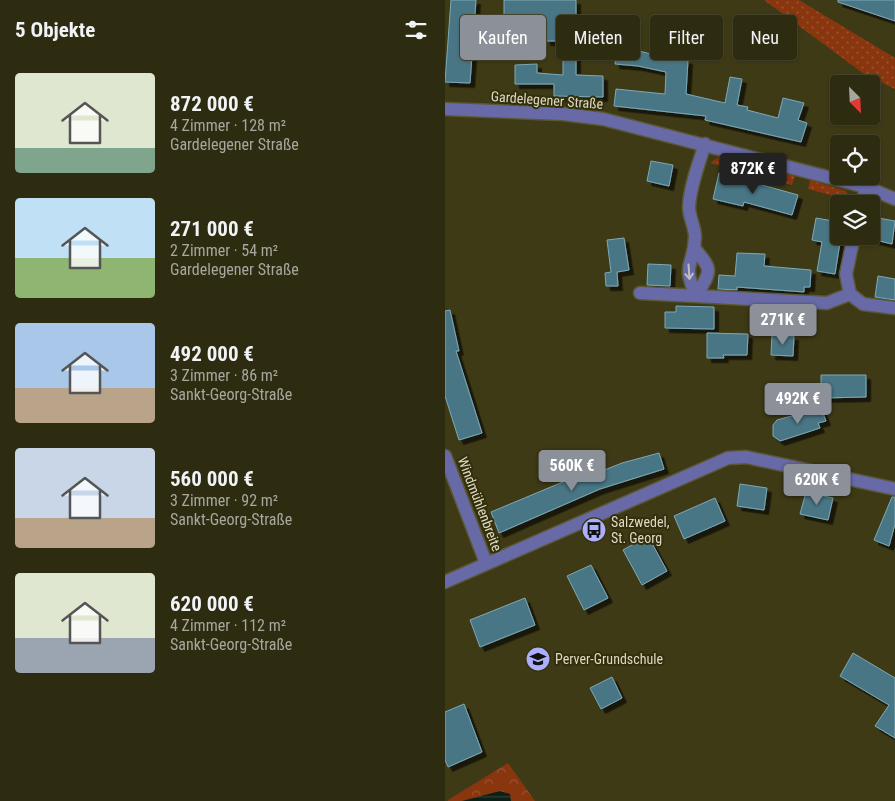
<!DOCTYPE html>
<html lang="de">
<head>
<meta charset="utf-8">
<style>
	body { margin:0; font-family:"Roboto Condensed",sans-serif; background:#363419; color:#f1f3f6; height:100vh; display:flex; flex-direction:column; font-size:19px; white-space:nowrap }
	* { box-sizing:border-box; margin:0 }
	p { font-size:16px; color:#a7a79f }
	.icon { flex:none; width:28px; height:28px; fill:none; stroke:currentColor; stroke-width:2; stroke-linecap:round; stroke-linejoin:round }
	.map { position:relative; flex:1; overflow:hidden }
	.drawer { display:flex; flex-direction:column; background:#2e2c10; width:445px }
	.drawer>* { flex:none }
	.top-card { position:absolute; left:15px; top:15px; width:360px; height:45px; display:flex; gap:10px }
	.needle { width:32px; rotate:156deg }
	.buttons { position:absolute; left:385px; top:75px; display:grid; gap:10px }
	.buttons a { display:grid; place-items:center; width:50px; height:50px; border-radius:5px; background:#2e2c10; box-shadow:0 1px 4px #0004,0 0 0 1px #494830; font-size:25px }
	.price { position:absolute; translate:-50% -42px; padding:0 11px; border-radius:5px; background:#8c9099; color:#fff; font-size:16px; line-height:32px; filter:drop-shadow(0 1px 2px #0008) }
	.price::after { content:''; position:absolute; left:50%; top:30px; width:15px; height:11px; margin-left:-8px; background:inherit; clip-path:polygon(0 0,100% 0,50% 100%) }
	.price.active { background:#222; color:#fff }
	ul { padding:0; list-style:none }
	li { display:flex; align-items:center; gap:15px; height:125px; padding:0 15px }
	li span { display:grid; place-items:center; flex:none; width:140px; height:100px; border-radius:5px; color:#555 }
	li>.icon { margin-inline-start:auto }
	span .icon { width:60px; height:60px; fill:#fffc; stroke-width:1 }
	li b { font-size:21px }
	h2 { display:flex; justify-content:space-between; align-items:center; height:60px; padding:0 15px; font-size:21px }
	.chip { padding:0 18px; border-radius:5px; background:#2e2c10; box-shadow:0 1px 4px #0004,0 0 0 1px #494830; font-size:18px; line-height:45px }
	.chip.active { background:#8c9099; color:#fff }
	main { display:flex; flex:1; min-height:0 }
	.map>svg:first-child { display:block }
	.grass { fill:url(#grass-dots) }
	.park { fill:url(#park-crowns) }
	.water { fill:url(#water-rules) }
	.building { fill:#4a7685; stroke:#7ca9b9; filter:url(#shadow) }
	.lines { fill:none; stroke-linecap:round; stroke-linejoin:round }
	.minor-casing { stroke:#5a5736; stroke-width:15 }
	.minor { stroke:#686aa8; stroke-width:12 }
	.oneway { stroke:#bfbebe }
	.labels { text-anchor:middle; stroke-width:4; stroke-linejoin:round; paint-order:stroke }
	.street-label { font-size:14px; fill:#dcdac6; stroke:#342f0b }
	.poi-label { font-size:14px; fill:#dcdac6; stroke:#342f0b; text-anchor:start }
</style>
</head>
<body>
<main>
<section class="drawer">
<h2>5 Objekte<svg class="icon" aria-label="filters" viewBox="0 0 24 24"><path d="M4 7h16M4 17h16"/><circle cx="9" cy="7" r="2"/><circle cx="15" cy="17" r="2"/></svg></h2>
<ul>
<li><span style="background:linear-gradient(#dfe7d0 75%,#7fa58c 0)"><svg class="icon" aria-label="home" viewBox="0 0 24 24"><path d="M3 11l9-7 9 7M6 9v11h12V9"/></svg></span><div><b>872 000 €</b><p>4 Zimmer · 128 m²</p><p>Gardelegener Straße</p></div></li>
<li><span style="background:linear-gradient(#bfe0f5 60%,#8fb573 0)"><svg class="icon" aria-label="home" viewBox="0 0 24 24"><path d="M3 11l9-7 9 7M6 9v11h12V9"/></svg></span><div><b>271 000 €</b><p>2 Zimmer · 54 m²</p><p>Gardelegener Straße</p></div></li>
<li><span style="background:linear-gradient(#a9c7e8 65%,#b9a48a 0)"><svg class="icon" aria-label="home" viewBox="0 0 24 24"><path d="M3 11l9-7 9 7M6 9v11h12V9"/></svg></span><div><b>492 000 €</b><p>3 Zimmer · 86 m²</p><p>Sankt-Georg-Straße</p></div></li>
<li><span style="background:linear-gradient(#c9d6e8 70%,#b9a48a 0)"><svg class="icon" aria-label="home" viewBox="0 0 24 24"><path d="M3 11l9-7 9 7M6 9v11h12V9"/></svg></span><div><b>560 000 €</b><p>3 Zimmer · 92 m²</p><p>Sankt-Georg-Straße</p></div></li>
<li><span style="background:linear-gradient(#dfe7d0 65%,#9aa5b1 0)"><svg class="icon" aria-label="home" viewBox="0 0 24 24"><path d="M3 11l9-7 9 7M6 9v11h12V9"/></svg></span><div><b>620 000 €</b><p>4 Zimmer · 112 m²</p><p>Sankt-Georg-Straße</p></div></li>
</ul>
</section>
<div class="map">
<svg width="450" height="801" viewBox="0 0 450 801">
	<defs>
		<pattern id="grass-dots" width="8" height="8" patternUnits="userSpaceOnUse" patternTransform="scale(1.25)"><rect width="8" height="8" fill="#89360f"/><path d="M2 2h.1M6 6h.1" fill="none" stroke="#995230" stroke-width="1.8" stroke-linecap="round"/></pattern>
		<pattern id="park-crowns" width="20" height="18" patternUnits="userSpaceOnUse" patternTransform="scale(1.25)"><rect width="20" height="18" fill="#89360f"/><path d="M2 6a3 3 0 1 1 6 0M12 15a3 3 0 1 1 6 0" fill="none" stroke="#995230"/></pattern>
		<pattern id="water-rules" width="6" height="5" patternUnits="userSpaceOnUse" patternTransform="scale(1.25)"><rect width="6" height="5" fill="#0d2017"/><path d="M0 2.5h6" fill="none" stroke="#304037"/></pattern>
		<filter id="shadow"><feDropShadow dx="4.5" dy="4.5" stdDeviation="0" flood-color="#0009"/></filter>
	</defs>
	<rect width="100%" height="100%" fill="#3e3a16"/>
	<path class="grass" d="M319 0H354L450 58V89L419 74Z
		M275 156 306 165 303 173 265 163Z
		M319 168 350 176 347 185 317 177Z
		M365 180 401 191 405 200 363 189Z"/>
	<path class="park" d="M63 763 90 801H3V800Z"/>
	<path class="water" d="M55 791 65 794 66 801H17Z"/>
	<path class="building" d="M6 0H31L25 83 0 82Z
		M59 0H131V40L153 41 152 53 131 52V75L158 76V97L109 96V84H70V65L92 64V73L118 75V41H101V31L70 32 69 15H59Z
		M393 0H450V21L393 2Z
		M172 47 194 49V51L222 58 243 60 241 94 280 103 285 77 297 79 292 105 303 107 302 110 333 118 338 98 359 103 353 120 362 123 356 142 260 120 261 116 169 106 171 89 220 94 221 72 193 66 170 64Z
		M206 161 228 165 224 186 202 181Z
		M274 173 353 195 347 215 299 202 298 206 268 199Z
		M428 217 450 221 447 244 426 239Z
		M371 218 394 222V236H396L390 274 372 271 377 242 367 240Z
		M179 238 184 270 172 272 173 286H161L160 273 166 272 162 240Z
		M292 253 320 254 319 266 366 270 365 287H359V292L292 287V290L273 289 274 275 290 276Z
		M203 264 226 265 225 286 202 285Z
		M433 276 450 279V300L430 297Z
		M231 306 269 307V329L220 328V312H231Z
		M5 310 14 351H11L37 433 14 440 0 396V311Z
		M262 333 303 334 302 355H278L279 358H262Z
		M327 335 349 336 348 356 326 355Z
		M376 375H421V397L376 398Z
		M376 408 381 421 373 423 375 428 335 441 328 436V425L332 420Z
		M214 453 219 469 155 489 54 533 46 512 125 479 127 483 177 463Z
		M295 484 322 488 319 510 292 506Z
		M361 492 388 498 383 520 355 514Z
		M447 497H450V524L444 546 429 540Z
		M270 498 280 521 239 539 229 516Z
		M203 536 222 571 197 585 178 550Z
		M146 565 163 598 139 610 122 576Z
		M80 598 90 625 35 647 25 620Z
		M408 653 450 678V738L430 726 444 705 395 676Z
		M167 677 177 698 156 709 145 688Z
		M19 704 37 752 3 767 0 760V712Z"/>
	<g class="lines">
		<defs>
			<path id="minor" d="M0 109 118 114 158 119 421 187 450 199
				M417 204 421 187
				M249 248C268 271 267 269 251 296
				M195 293 382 303 405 294 418 304 450 308
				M405 294 401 274 409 236
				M251 296C236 261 249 268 250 237 250 226 244 218 244 207 245 186 254 163 260 144
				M0 456 41 563
				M0 582 283 458 301 457 450 489"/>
		</defs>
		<use href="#minor" class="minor-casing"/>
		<use href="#minor" class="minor"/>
	</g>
	<defs><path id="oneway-shaft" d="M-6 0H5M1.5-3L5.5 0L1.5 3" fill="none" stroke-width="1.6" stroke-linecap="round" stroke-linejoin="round" transform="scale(1.25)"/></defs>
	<use class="oneway" href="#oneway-shaft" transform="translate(244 272) rotate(86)"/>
	<defs>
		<symbol id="bus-disc" viewBox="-11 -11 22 22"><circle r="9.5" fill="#acaffb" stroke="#342f0b"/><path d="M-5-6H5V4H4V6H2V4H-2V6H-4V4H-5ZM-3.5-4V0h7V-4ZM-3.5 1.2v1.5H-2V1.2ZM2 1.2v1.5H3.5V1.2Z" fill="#111"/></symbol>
		<symbol id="school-disc" viewBox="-11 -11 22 22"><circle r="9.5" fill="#acaffb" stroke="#342f0b"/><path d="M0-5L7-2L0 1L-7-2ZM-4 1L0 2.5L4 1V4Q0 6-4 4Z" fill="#111"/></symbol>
	</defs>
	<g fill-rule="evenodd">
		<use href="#bus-disc" x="135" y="516" width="28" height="28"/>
		<use href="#school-disc" x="79" y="645" width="28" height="28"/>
	</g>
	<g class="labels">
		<g class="street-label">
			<text transform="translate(102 100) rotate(4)" y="5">Gardelegener Straße</text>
			<text transform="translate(35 504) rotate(69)" y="5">Windmühlenbreite</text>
		</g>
		<g class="poi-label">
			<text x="166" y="527">Salzwedel,<tspan x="166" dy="16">St. Georg</tspan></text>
			<text x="110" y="664">Perver-Grundschule</text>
		</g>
	</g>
</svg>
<div class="buttons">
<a><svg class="needle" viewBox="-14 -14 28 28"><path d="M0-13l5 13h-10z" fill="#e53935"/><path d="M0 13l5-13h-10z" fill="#a7a79f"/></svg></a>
<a><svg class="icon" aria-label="locate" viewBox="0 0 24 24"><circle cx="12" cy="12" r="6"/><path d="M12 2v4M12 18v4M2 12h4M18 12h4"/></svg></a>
<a><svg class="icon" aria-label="layers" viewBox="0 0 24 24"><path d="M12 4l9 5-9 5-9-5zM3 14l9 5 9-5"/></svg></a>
</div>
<b class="price active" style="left:308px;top:195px">872K €</b>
<b class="price" style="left:338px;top:346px">271K €</b>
<b class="price" style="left:353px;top:425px">492K €</b>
<b class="price" style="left:127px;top:492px">560K €</b>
<b class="price" style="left:372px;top:506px">620K €</b>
<div class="top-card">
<a class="chip active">Kaufen</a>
<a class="chip">Mieten</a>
<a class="chip">Filter</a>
<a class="chip">Neu</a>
</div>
</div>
</main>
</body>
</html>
